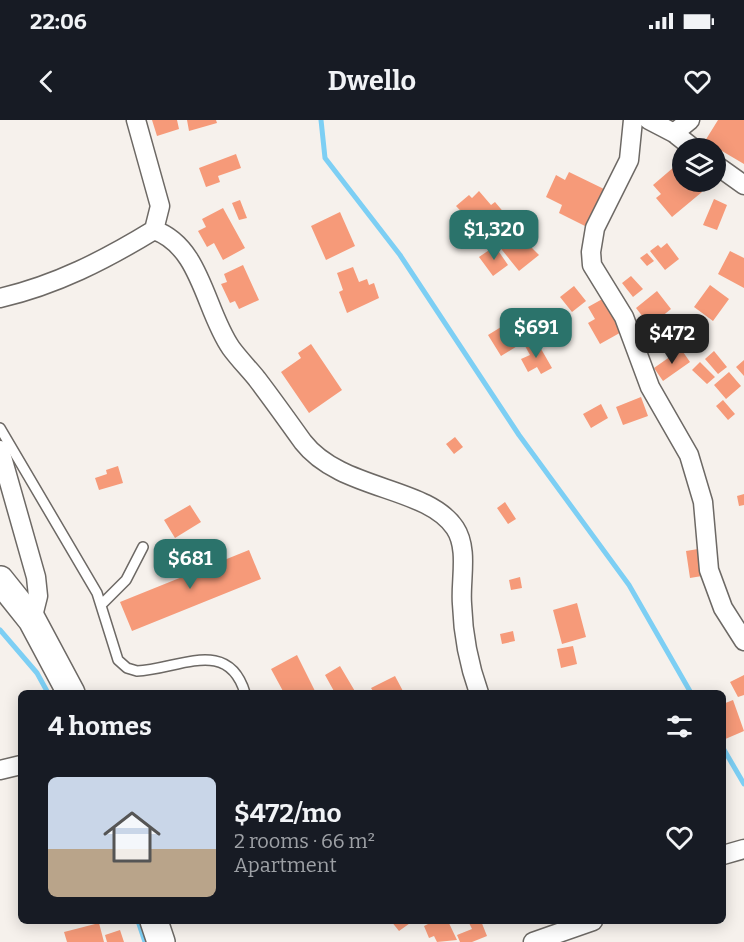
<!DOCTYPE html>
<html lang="en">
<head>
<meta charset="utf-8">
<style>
	body { margin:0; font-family:Bitter,serif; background:#20242c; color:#f1f3f6; height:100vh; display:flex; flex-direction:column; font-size:22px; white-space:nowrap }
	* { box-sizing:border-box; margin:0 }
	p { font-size:20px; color:#9ea1a6 }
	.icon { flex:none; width:33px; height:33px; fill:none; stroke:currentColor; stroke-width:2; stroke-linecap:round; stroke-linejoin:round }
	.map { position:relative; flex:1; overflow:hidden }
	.drawer { position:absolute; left:18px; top:570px; width:708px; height:234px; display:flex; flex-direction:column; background:#171b24; border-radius:9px; box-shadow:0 3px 15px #0003 }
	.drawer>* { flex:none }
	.buttons { position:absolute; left:672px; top:18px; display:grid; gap:12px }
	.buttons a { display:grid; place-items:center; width:54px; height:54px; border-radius:50%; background:#171b24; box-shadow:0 3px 15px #0003; font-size:30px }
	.price { position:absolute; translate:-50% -51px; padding:0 14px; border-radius:12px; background:#2b736b; color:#fff; font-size:20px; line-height:39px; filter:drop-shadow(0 2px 3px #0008) }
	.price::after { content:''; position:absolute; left:50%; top:36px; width:18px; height:14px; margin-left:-9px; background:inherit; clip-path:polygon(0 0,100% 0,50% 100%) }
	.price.current { background:#222; color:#fff }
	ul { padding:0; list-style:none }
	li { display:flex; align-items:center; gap:18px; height:150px; padding:0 30px }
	li span { display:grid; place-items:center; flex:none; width:168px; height:120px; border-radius:9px; color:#555 }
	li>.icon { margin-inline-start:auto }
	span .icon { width:72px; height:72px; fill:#fffc; stroke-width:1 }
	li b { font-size:26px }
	h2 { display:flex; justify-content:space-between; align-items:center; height:72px; padding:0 30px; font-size:26px }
	.status { display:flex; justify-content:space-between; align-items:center; height:42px; padding:0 30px; background:#171b24; direction:ltr }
	.status svg { height:16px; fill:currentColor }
	header { display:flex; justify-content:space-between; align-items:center; height:78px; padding:0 30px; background:#171b24; font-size:27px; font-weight:700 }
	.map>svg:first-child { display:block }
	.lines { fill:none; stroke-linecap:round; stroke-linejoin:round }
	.stream { stroke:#7dcff4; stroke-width:5 }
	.building { fill:#f69a79 }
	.lane-casing { stroke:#6d6965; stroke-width:12 }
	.street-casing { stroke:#6d6965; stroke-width:21 }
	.secondary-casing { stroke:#6d6965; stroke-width:30 }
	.lane { stroke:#fff; stroke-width:9 }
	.street { stroke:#fff; stroke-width:18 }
	.secondary { stroke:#fff; stroke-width:27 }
</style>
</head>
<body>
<div class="status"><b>22:06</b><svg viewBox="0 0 49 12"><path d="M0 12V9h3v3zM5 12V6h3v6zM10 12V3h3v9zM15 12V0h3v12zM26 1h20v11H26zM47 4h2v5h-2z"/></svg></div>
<header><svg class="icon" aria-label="back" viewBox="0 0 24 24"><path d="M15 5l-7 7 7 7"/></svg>Dwello<svg class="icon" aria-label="heart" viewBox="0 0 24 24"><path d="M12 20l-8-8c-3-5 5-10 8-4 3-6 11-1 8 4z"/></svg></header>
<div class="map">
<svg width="744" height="822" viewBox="0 0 744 822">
	<rect width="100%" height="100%" fill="#f6f1ec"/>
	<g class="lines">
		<path class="stream" d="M321 0 325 38 400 135 519 315 629 465 691 573
			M0 510 37 553 48 573
			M723 628 744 664
			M138 801 145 822"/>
	</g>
	<path class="building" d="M152 0H177L179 9 157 16Z
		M187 0H216L217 3 189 11Z
		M718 0H744V44L705 21Z
		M236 34 241 48 218 56 220 62 206 67 199 48Z
		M674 47 682 56V62H693L702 72 672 97 656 78 661 74 653 65Z
		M569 52 604 69 585 106 559 93 562 85 546 77 556 55 565 60Z
		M479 71 491 85 495 82 512 102 500 112 494 105 483 115 456 86 469 75 472 78Z
		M714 79 727 85 717 110 703 105Z
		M240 80 247 98 239 100 232 83Z
		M223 88 245 128 223 140 214 123 207 127 198 111 206 107 202 99Z
		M340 92 355 126 326 140 311 106Z
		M519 115 539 135 519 151 498 125 509 116 512 120Z
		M667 123 679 139 665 150 650 131 658 125 661 128Z
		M495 126 508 145 493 156 479 137Z
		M730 131 744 138V168L718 154Z
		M647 133 654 141 647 146 640 138Z
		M243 145 259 180 239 189 235 181 230 183 221 164 227 162 224 154Z
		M353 147 359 162 367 159 369 165 374 163 379 178 347 193 339 172 343 170 337 153Z
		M631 156 643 169 633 177 622 163Z
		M710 165 729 179 713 201 694 187Z
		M574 166 586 181 572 192 560 177Z
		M657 171 671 189 650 206 636 188Z
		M606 177 625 210 600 224 588 203 595 199 588 187Z
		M514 199 527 220 501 236 488 215Z
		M653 215 662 227 655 232 646 220Z
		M536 220 552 248 541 254 537 247 528 252 521 239 530 235 525 226Z
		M311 224 342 270 309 293 281 252 301 238 298 233Z
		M681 229 690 242 663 261 654 248Z
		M714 231 727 247 718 254 705 239Z
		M744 240V256L736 247Z
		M700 242 715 257 707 264 692 250Z
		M729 252 741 266 726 279 714 265Z
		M641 277 648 296 623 305 616 287Z
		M723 280 735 294 728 300 716 286Z
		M601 284 608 298 591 308 583 294Z
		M455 317 463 327 454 334 446 324Z
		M118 346 123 363 99 370 95 358 107 354 106 350Z
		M744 374V385L739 386 737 376Z
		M505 382 516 399 508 404 497 388Z
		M190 385 201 402 175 418 164 400Z
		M698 429 702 456 690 458 686 431Z
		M249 430 261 459 132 511 120 482Z
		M520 457 522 468 511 470 509 460Z
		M577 483 586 517 562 524 553 490Z
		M513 511 515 521 502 524 500 514Z
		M573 526 577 544 561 548 557 529Z
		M297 535 316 573H284L271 549Z
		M340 546 356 573H335L325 555Z
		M744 555V575L738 577 730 562Z
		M395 556 404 573H374L371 568Z
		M733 580 744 611 723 620V584Z
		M391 801H413L399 811Z
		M434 801H448L457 820 437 822 434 816 429 818 424 806Z
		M468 801H481L487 816 472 822H460L457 815 472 809Z
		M99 803 104 822H67L64 812Z
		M120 810 124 822H107L105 815Z"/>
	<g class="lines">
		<defs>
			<path id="lane" d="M0 308 97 473 118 540 127 548 137 551C177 550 228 516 245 573
				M102 484 126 460 143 427"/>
			<path id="street" d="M633 0 629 40 595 108 591 132 592 145 624 197 650 267 689 335 703 382 709 450 723 488 744 521
				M649 0 674 13 693 28
				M674 13 690 0
				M716 45 744 65
				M154 110C201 126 205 191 231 228 239 239 249 249 257 259 273 280 288 301 303 322 341 371 427 366 455 408 469 429 460 461 462 484 463 514 469 545 479 573
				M0 178C56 165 105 140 154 110L160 86 136 0
				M0 330 36 457 38 476 32 500
				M0 650 21 645
				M723 735 744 729
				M533 822 593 801"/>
			<path id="secondary" d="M0 460 32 500 71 573
				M154 801 161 822"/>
		</defs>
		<use href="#lane" class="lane-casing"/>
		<use href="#street" class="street-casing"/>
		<use href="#secondary" class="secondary-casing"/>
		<use href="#lane" class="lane"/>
		<use href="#street" class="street"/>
		<use href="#secondary" class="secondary"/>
	</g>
</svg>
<div class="buttons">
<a><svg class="icon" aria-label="layers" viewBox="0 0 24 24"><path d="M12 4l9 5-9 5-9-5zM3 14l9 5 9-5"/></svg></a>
</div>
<b class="price" style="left:494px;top:141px">$1,320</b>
<b class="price" style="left:536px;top:239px">$691</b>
<b class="price current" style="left:672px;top:245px">$472</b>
<b class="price" style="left:190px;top:470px">$681</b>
<section class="drawer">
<h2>4 homes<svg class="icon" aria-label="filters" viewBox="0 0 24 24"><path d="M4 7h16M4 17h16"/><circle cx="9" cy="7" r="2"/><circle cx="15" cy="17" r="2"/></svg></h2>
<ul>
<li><span style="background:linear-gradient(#c9d6e8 60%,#b9a48a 0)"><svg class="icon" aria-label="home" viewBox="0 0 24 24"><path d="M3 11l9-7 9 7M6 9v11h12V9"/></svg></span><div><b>$472/mo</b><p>2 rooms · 66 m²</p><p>Apartment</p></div><svg class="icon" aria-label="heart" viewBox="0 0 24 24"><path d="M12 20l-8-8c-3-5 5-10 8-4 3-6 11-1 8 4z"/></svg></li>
</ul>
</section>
</div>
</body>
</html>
